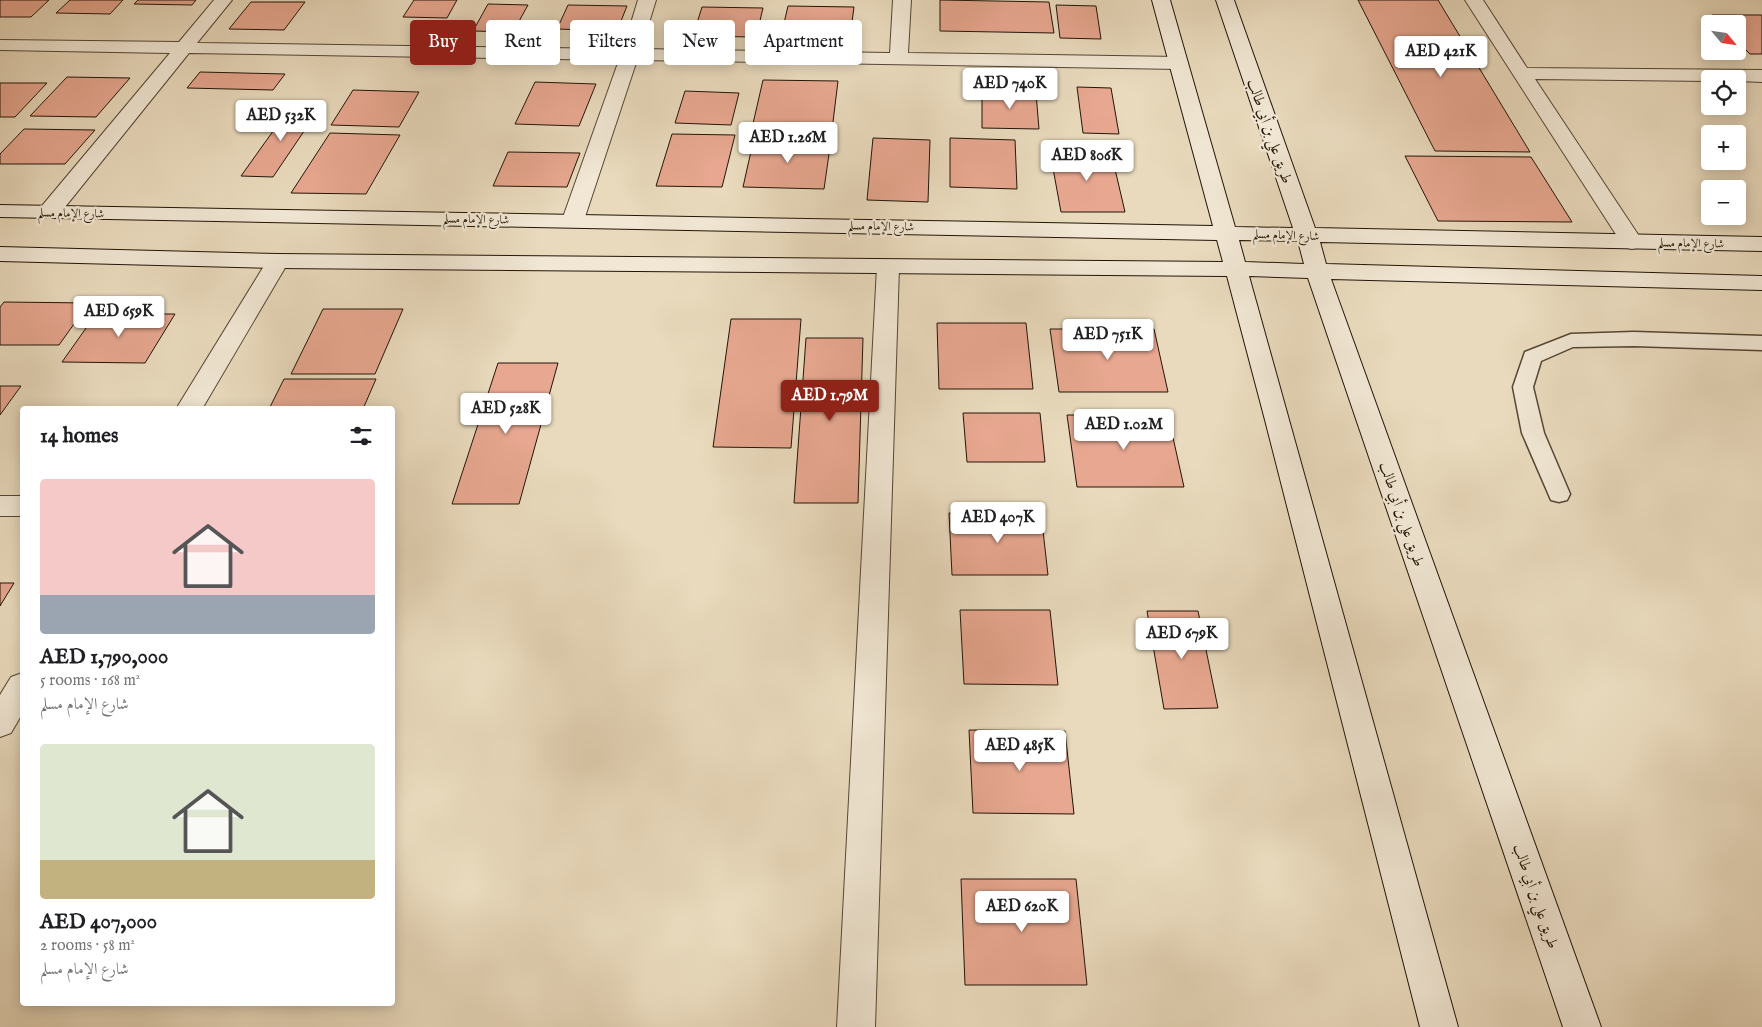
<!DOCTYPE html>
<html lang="en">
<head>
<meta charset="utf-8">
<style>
	body { margin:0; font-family:"IM FELL English",Amiri,serif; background:#f6f6f6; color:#202124; height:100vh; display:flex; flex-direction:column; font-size:19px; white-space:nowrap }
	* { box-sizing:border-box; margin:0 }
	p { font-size:16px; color:#757577 }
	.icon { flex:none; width:28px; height:28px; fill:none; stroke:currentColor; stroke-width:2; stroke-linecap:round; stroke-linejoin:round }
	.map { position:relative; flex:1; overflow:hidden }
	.drawer { position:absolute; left:20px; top:406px; width:375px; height:600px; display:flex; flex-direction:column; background:#fff; border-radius:5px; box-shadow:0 2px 12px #0003 }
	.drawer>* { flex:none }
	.guide { position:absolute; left:410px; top:20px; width:475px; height:45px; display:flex; gap:10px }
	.needle { width:32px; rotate:119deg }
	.controls { position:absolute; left:1701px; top:15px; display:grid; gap:10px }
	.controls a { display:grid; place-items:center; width:45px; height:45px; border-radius:5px; background:#fff; box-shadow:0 2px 12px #0003; font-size:25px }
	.price { position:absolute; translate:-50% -42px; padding:0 11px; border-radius:5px; background:#fff; color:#222; font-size:16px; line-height:32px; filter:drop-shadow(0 1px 2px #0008) }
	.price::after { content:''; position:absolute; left:50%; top:30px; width:15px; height:11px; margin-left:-8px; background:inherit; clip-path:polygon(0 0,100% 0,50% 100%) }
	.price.selected { background:#8f2418; color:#fff }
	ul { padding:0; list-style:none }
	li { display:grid; align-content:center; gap:10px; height:265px; padding:0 20px }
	li span { display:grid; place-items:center; height:155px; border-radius:5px; color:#555 }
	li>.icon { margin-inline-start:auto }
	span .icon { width:90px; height:90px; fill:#fffc; stroke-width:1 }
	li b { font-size:21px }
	h2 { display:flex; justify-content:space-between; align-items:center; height:60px; padding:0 20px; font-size:21px }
	.pill { padding:0 18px; border-radius:5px; background:#fff; box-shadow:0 2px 12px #0003; font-size:18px; line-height:45px }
	.pill.selected { background:#8f2418; color:#fff }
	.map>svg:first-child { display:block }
	.building { fill:#e7a790; stroke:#221506 }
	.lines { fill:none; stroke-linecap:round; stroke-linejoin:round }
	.service-casing { stroke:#544634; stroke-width:3 }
	.minor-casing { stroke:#544634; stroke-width:2 }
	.secondary-casing { stroke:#221506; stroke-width:2 }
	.service { fill:#f1e7d4; fill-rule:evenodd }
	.minor { fill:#f1e7d4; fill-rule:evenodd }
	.secondary { fill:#f1e7d4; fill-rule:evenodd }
	.labels { text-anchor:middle; stroke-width:4.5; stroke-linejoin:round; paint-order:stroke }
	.far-street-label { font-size:12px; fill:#221506; stroke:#f1e7d4 }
	.street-label { font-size:15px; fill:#221506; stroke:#f1e7d4 }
</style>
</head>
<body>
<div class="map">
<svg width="1762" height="1027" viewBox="0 0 1762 1027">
	<rect width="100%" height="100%" fill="#e9dabd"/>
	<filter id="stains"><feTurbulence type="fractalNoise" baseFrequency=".004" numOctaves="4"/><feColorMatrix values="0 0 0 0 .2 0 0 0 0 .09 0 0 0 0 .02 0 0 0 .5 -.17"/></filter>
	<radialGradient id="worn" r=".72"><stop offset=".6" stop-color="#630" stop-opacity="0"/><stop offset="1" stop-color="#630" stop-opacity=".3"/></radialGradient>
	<path class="building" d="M0 0H49L31 17H0Z
		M70 0H123L110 14 56 13Z
		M138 0H196L192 5 134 4Z
		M414 0H457L447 18 403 17Z
		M940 0 1049 2 1054 33 940 31Z
		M1358 0H1438L1530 152 1435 151Z
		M251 2H305L284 30 229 29Z
		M488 4 528 5 513 32 473 31Z
		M568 5 627 6 617 31 557 29Z
		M1056 5 1096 6 1101 39 1060 38Z
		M788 6 854 7 850 37 781 36Z
		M702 7 763 8 756 37 693 36Z
		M1712 15H1762V54H1750L1738 42V24H1720Z
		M200 72 285 74 273 90 187 88Z
		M67 77 130 78 96 117 30 116Z
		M763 80 838 81 832 130 752 128Z
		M535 82 596 84 579 126 515 124Z
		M0 83H47L15 117H0Z
		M1077 87 1111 88 1119 134 1083 133Z
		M353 90 419 92 399 127 331 125Z
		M685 91 739 93 731 125 675 123Z
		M982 91 1036 93 1039 129 982 128Z
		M291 106H321L273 177 241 176Z
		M24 129 95 130 65 164H0V154Z
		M330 133 400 135 366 194 291 193Z
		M672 134 735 135 722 187 656 186Z
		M754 138 831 140 824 189 743 187Z
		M873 138 930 140 928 202 867 200Z
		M950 138 1015 140 1017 189 950 187Z
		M508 152 580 153 567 187 493 186Z
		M1050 152H1111L1125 212H1061Z
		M1405 156 1531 157 1572 222 1438 221Z
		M4 302 89 303 59 345H0V307Z
		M323 309H403L375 374H291Z
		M96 314H175L145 363 62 362Z
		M731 319H801L791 448 713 447Z
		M937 323H1026L1033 389H939Z
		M1050 329H1154L1168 392H1059Z
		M806 338H863L858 503H794Z
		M498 363H558L519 504H452Z
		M284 379H376L363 409H269Z
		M0 386H21L0 415Z
		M963 413H1040L1045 462H967Z
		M1067 415H1168L1184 487H1077Z
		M949 513H1041L1048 575H952Z
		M0 583H14L0 606Z
		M960 610H1050L1058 685 964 684Z
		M1147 611H1198L1218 708 1164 709Z
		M969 730 1065 731 1074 814 973 813Z
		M961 879H1076L1087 985H965Z"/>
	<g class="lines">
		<defs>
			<path id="service" d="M1634 332 1762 336V350L1634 346 1573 347 1541 361 1533 387 1544 433 1570 494 1567 500 1559 502 1551 500 1522 433 1513 387 1525 352 1571 334Z"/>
			<path id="minor" d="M214 0H232L197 43 623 49 638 0H656L641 49 890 53 893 0H911L908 53 1179 57 1185 59 1188 63 1185 67 1179 69 637 60 584 220 581 225 573 226 565 225 562 220 619 60 189 53 57 217 49 218 41 217 38 212 41 207 170 53 0 50V40L179 42Z
				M1465 0H1483L1527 68 1762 70V82L1738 81V79H1710V81L1535 79 1643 242 1640 247 1632 249 1624 247Z
				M278 254 286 256 289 261 202 409H176L267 261 270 256Z
				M888 260 896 262 899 267 875 1027H837L877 267 880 262Z
				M0 496H22V516H0Z
				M22 673V714L11 733 0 737V695L11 677Z"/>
			<path id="secondary" d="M1152 0H1170L1235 227 1293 228 1216 0H1234L1315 228 1762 237V251L1320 242 1326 264 1762 276V290L1331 279 1601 1027H1563L1308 278 1249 276 1458 1027H1420L1265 420 1227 276 278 268 0 261V247L278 254 1223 262 1217 240 0 217V205L1213 226ZM1239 240 1298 241 1304 264 1245 262Z"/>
		</defs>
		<use href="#service" class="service-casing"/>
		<use href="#minor" class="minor-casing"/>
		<use href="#secondary" class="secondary-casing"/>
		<use href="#service" class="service"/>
		<use href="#minor" class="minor"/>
		<use href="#secondary" class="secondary"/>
	</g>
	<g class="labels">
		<g class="far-street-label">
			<text transform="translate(71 213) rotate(1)" y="4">شارع الإمام مسلم</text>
			<text transform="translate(476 219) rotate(1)" y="4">شارع الإمام مسلم</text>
			<text transform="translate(881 226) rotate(1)" y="4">شارع الإمام مسلم</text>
			<text transform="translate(1286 235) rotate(2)" y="4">شارع الإمام مسلم</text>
			<text transform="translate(1691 243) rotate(1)" y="4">شارع الإمام مسلم</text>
		</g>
		<g class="street-label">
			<text transform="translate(1270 131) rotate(71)" y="5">طريق علي بن أبي طالب</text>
			<text transform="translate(1402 514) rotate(71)" y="5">طريق علي بن أبي طالب</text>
			<text transform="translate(1536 896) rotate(71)" y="5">طريق علي بن أبي طالب</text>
		</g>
	</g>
	<rect width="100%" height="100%" filter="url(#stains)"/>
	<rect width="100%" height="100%" fill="url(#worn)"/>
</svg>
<div class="controls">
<a><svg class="needle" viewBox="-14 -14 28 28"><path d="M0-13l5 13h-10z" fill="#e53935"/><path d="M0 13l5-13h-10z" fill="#757577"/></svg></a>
<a><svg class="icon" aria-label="locate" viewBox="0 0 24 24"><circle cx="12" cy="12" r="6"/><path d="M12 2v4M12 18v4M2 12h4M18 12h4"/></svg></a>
<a>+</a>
<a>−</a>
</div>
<b class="price" style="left:1441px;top:78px">AED 421K</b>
<b class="price" style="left:1010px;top:110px">AED 740K</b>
<b class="price" style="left:281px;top:142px">AED 532K</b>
<b class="price" style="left:788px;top:164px">AED 1.26M</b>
<b class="price" style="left:1087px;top:182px">AED 806K</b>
<b class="price" style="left:119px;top:338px">AED 659K</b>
<b class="price" style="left:1108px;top:361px">AED 751K</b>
<b class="price selected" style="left:830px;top:422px">AED 1.79M</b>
<b class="price" style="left:506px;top:435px">AED 528K</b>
<b class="price" style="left:1124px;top:451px">AED 1.02M</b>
<b class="price" style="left:998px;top:544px">AED 407K</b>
<b class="price" style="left:1182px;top:660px">AED 679K</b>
<b class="price" style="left:1020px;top:772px">AED 485K</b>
<b class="price" style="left:1022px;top:933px">AED 620K</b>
<div class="guide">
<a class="pill selected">Buy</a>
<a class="pill">Rent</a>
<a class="pill">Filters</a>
<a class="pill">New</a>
<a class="pill">Apartment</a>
</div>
<section class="drawer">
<h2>14 homes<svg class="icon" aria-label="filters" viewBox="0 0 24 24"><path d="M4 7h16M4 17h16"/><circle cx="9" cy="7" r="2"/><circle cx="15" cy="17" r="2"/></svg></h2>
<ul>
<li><span style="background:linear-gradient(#f6c9c9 75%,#9aa5b1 0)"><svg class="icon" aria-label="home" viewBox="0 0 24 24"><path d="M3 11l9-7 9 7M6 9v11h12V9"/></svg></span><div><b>AED 1,790,000</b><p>5 rooms · 168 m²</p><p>شارع الإمام مسلم</p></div></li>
<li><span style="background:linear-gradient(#dfe7d0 75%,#c2b280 0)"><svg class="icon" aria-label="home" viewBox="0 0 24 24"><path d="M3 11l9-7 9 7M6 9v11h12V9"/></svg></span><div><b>AED 407,000</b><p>2 rooms · 58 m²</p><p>شارع الإمام مسلم</p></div></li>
</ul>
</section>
</div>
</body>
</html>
